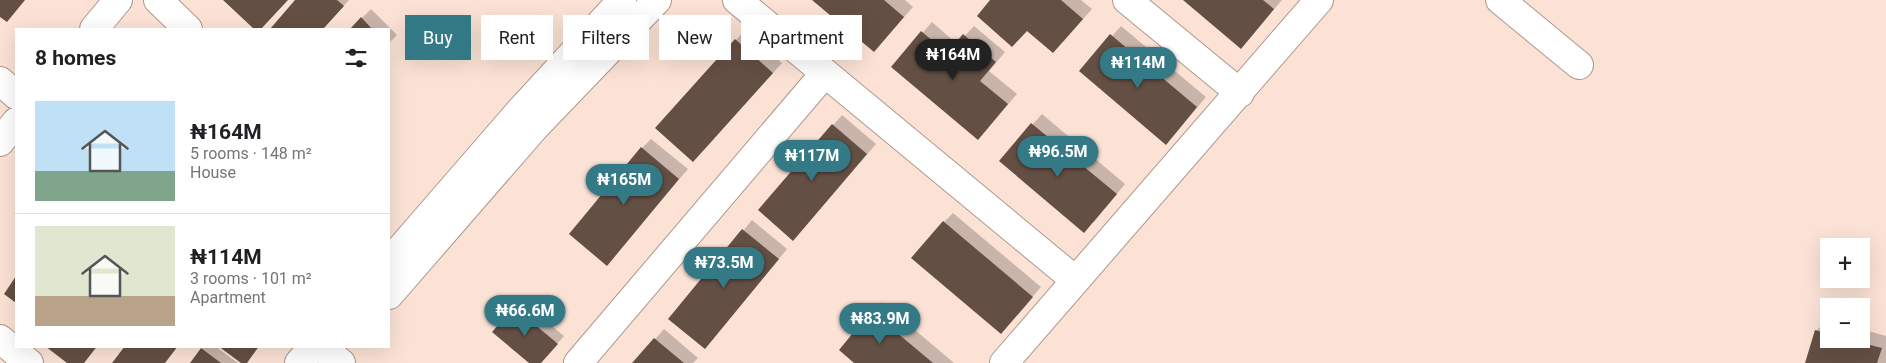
<!DOCTYPE html>
<html lang="en">
<head>
<meta charset="utf-8">
<style>
	body { margin:0; font-family:Roboto,sans-serif; background:#f2f2f2; color:#202124; height:100vh; display:flex; flex-direction:column; font-size:19px; white-space:nowrap }
	* { box-sizing:border-box; margin:0 }
	p { font-size:16px; color:#757577 }
	.icon { flex:none; width:28px; height:28px; fill:none; stroke:currentColor; stroke-width:2; stroke-linecap:round; stroke-linejoin:round }
	.map { position:relative; flex:1; overflow:hidden }
	.sheet { position:absolute; left:15px; top:28px; width:375px; height:320px; display:flex; flex-direction:column; background:#fff; border-radius:0px; box-shadow:0 5px 20px #0002 }
	.sheet>* { flex:none }
	.guide { position:absolute; left:405px; top:15px; width:475px; height:45px; display:flex; gap:10px }
	.tools { position:absolute; left:1820px; top:238px; display:grid; gap:10px }
	.tools a { display:grid; place-items:center; width:50px; height:50px; border-radius:0px; background:#fff; box-shadow:0 5px 20px #0002; font-size:25px }
	.price { position:absolute; translate:-50% -42px; padding:0 11px; border-radius:18px; background:#347a86; color:#fff; font-size:16px; line-height:32px; filter:drop-shadow(0 1px 2px #0008) }
	.price::after { content:''; position:absolute; left:50%; top:30px; width:15px; height:11px; margin-left:-8px; background:inherit; clip-path:polygon(0 0,100% 0,50% 100%) }
	.price.active { background:#222; color:#fff }
	ul { padding:0; list-style:none }
	li { display:flex; align-items:center; gap:15px; height:125px; padding:0 20px }
	li+li { border-top:1px solid #e0e0e0 }
	li span { display:grid; place-items:center; flex:none; width:140px; height:100px; border-radius:0px; color:#555 }
	li>.icon { margin-inline-start:auto }
	span .icon { width:60px; height:60px; fill:#fffc; stroke-width:1 }
	li b { font-size:21px }
	h2 { display:flex; justify-content:space-between; align-items:center; height:60px; padding:0 20px; font-size:21px }
	.chip { padding:0 18px; border-radius:0px; background:#fff; box-shadow:0 5px 20px #0002; font-size:18px; line-height:45px }
	.chip.active { background:#347a86; color:#fff }
	.map>svg:first-child { display:block }
	.shadow { fill:#0003 }
	.building { fill:#644f44 }
	.lines { fill:none; stroke-linecap:round; stroke-linejoin:round }
	.minor-casing { stroke:#ae978b; stroke-width:30 }
	.minor { stroke:#fff; stroke-width:28 }
</style>
</head>
<body>
<div class="map">
<svg width="1886" height="363" viewBox="0 0 1886 363">
	<rect width="100%" height="100%" fill="#fbe2d5"/>
	<path class="shadow" d="M297 0H349L323 29Z
		M814 0H905L913 7 874 51Z
		M992 0H1081L1092 9 1063 42Z
		M1185 0H1282L1250 38Z
		M371 9 397 35 389 43V29H351Z
		M932 22 957 44 974 26 1005 52 989 71 1017 94 987 129 893 67Z
		M1121 26 1206 97 1175 134 1081 71Z
		M745 30 782 63 703 151 657 128Z
		M1042 114 1125 184 1094 222 1000 161Z
		M842 115 876 144 803 229 759 210Z
		M651 139 688 169 607 264 642 148Z
		M953 213 1041 287 1001 333 944 222Z
		M752 220 787 249 705 348 670 319Z
		M522 301 564 336 540 363H531L515 308Z
		M882 302 954 363H856L841 350Z
		M1827 320 1829 321V339H1861V329L1886 336V363H1807L1816 331Z
		M664 329 698 358 693 363H634Z
		M47 346H98L84 363H69Z
		M204 346H215L238 363H191Z
		M221 346H260L246 363Z"/>
	<path class="building" d="M0 0H25L7 22 0 17Z
		M223 0H288L261 29H254Z
		M295 0H337L344 6 323 29H270Z
		M812 0H884L904 17 874 52Z
		M990 0H1061L1083 19 1053 53 1027 31 1012 47 977 16Z
		M1183 0H1263L1274 9 1241 49Z
		M361 17 372 29H350Z
		M921 31 947 53 963 34 996 62 980 81 1008 104 978 140 891 67Z
		M1110 34 1197 107 1166 145 1079 71Z
		M735 39 773 73 693 162 655 128Z
		M1031 123 1117 194 1084 233 999 161Z
		M832 124 867 154 793 241 758 210Z
		M641 147 679 179 607 266 569 234Z
		M943 221 1033 297 1001 334 911 258Z
		M742 229 779 259 705 349 668 319Z
		M16 276V303L4 294Z
		M514 307 558 344 541 363H529L492 332Z
		M871 311 933 363H854L839 350Z
		M1815 330 1829 334V339H1846L1882 348 1877 363H1805Z
		M654 338 684 363H632Z
		M45 346H97L84 363H67Z
		M125 346H178L165 363H112Z
		M218 346H259L247 363H241Z
		M201 348 221 363H190Z"/>
	<g class="lines">
		<defs>
			<path id="minor" d="M158 0 188 29
				M737 0 1075 280
				M1127 0 1240 93
				M1500 0 1579 65
				M94 29 118 0
				M0 81 16 95
				M0 142 16 122
				M389 262 519 112 622 0
				M389 295 535 127 657 0
				M0 339 29 363
				M320 346 341 363
				M299 363 314 346
				M578 363 825 73
				M1004 363 1319 0"/>
		</defs>
		<use href="#minor" class="minor-casing"/>
		<use href="#minor" class="minor"/>
	</g>
</svg>
<div class="tools">
<a>+</a>
<a>−</a>
</div>
<b class="price active" style="left:953px;top:81px">₦164M</b>
<b class="price" style="left:1138px;top:89px">₦114M</b>
<b class="price" style="left:1058px;top:178px">₦96.5M</b>
<b class="price" style="left:812px;top:182px">₦117M</b>
<b class="price" style="left:624px;top:206px">₦165M</b>
<b class="price" style="left:724px;top:289px">₦73.5M</b>
<b class="price" style="left:525px;top:337px">₦66.6M</b>
<b class="price" style="left:880px;top:345px">₦83.9M</b>
<div class="guide">
<a class="chip active">Buy</a>
<a class="chip">Rent</a>
<a class="chip">Filters</a>
<a class="chip">New</a>
<a class="chip">Apartment</a>
</div>
<section class="sheet">
<h2>8 homes<svg class="icon" aria-label="filters" viewBox="0 0 24 24"><path d="M4 7h16M4 17h16"/><circle cx="9" cy="7" r="2"/><circle cx="15" cy="17" r="2"/></svg></h2>
<ul>
<li><span style="background:linear-gradient(#bfe0f5 70%,#7fa58c 0)"><svg class="icon" aria-label="home" viewBox="0 0 24 24"><path d="M3 11l9-7 9 7M6 9v11h12V9"/></svg></span><div><b>₦164M</b><p>5 rooms · 148 m²</p><p>House</p></div></li>
<li><span style="background:linear-gradient(#dfe7d0 70%,#b9a48a 0)"><svg class="icon" aria-label="home" viewBox="0 0 24 24"><path d="M3 11l9-7 9 7M6 9v11h12V9"/></svg></span><div><b>₦114M</b><p>3 rooms · 101 m²</p><p>Apartment</p></div></li>
</ul>
</section>
</div>
</body>
</html>
